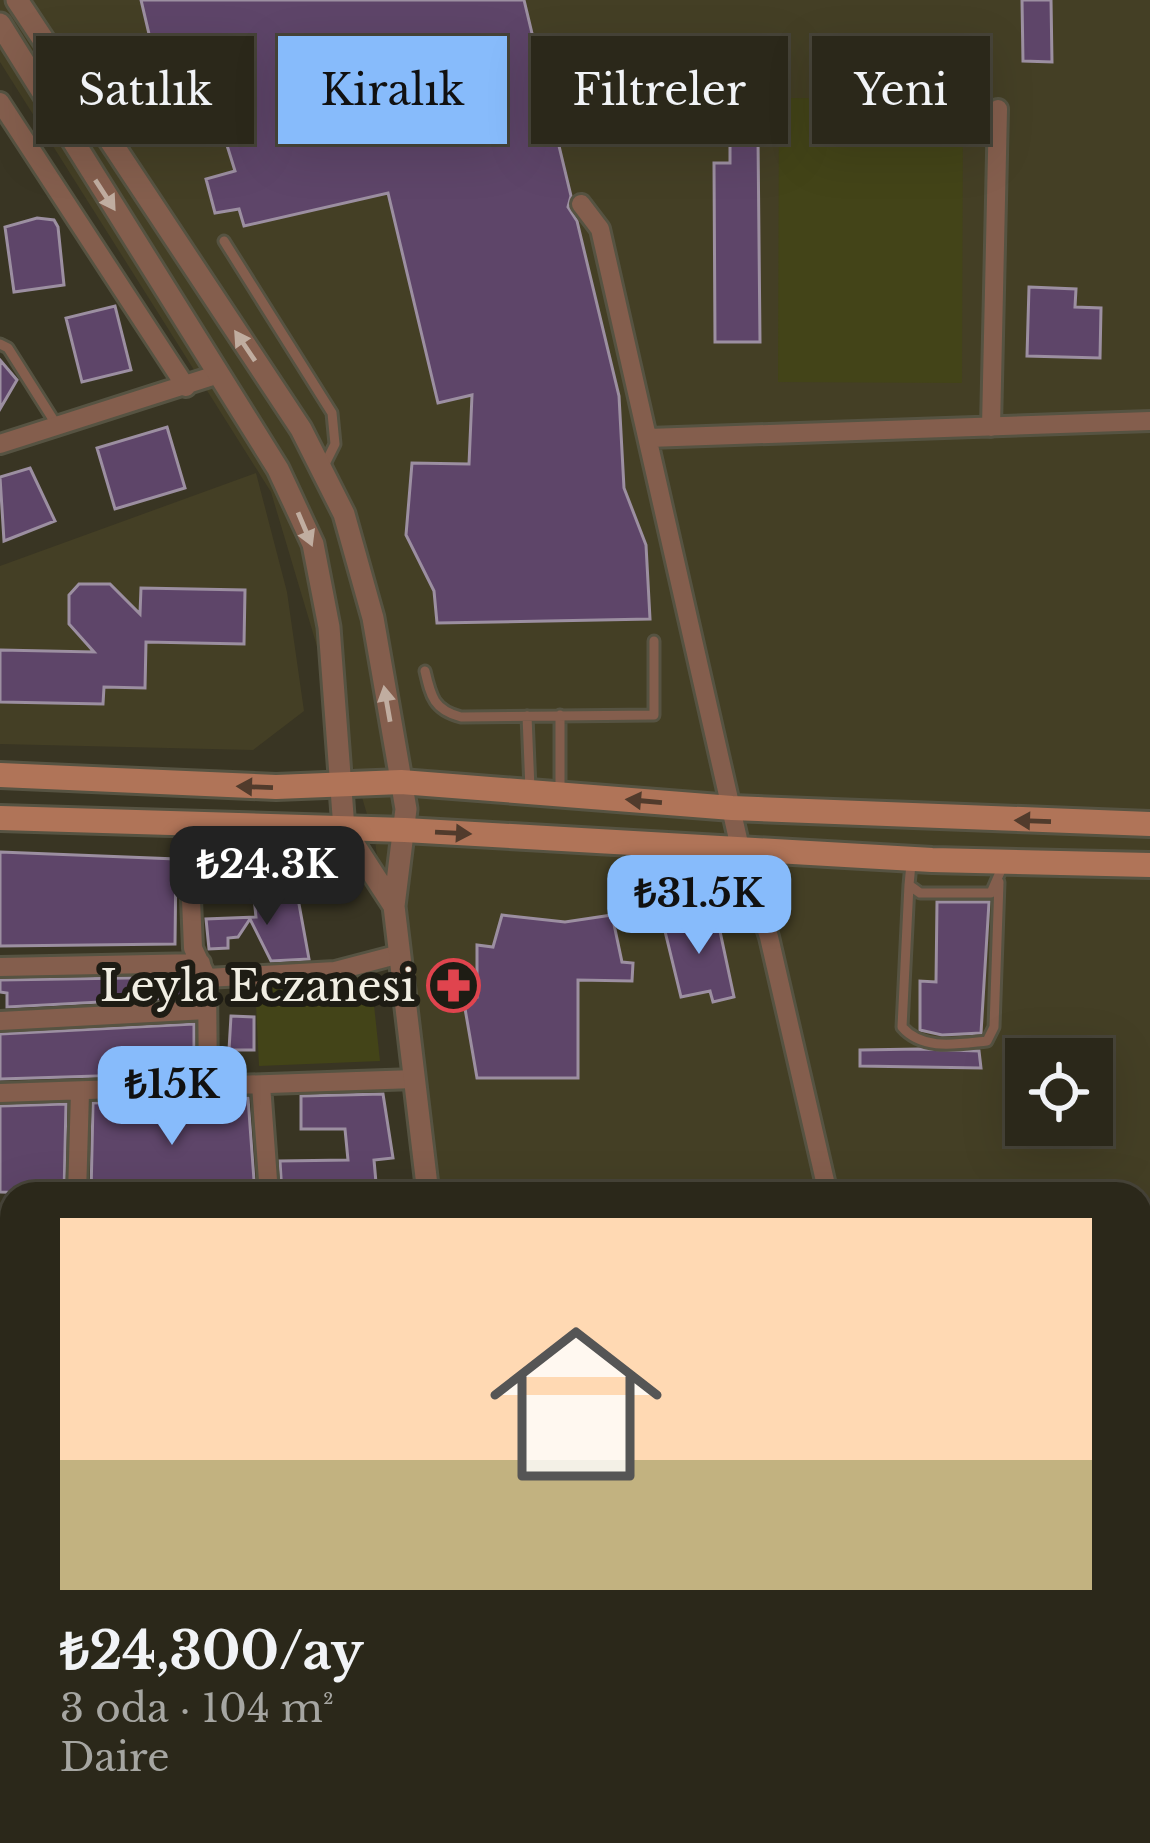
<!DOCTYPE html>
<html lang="tr">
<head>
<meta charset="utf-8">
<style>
	body { margin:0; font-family:"Libre Baskerville",serif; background:#333023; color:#f1f3f6; height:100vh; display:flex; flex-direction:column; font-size:45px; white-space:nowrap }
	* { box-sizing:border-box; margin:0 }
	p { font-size:39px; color:#a6a6a2 }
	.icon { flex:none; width:66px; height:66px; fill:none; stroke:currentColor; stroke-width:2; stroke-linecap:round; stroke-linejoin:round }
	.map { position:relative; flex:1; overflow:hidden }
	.sheet { position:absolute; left:0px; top:1182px; width:1152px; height:663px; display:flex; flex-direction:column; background:#2b281a; border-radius:36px 36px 0 0; box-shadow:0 12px 48px #0002,0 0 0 3px #474439 }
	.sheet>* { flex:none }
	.banner { position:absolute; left:36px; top:36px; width:1080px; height:108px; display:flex; gap:24px }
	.fabs { position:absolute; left:1005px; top:1038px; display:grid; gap:24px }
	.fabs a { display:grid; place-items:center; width:108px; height:108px; border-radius:0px; background:#2b281a; box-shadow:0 12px 48px #0002,0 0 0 3px #474439; font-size:60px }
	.price { position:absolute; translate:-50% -102px; padding:0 27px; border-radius:24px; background:#87bbfb; color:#111; font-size:39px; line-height:78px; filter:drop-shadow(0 3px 6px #0008) }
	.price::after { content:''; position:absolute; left:50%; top:72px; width:36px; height:27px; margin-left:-18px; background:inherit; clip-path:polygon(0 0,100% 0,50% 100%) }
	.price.selected { background:#222; color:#fff }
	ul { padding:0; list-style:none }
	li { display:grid; align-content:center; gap:24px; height:636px; padding:0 60px }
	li+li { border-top:3px solid #474439 }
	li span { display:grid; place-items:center; height:372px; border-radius:0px; color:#555 }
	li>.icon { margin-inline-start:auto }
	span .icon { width:216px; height:216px; fill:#fffc; stroke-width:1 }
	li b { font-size:51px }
	.chip { padding:0 42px; border-radius:0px; background:#2b281a; box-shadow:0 12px 48px #0002,0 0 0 3px #474439; font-size:42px; line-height:108px }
	.chip.selected { background:#87bbfb; color:#111 }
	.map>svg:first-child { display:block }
	.built { fill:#443f25; fill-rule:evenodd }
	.green { fill:#434418 }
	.building { fill:#5e4569; stroke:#9c8fa1; stroke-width:3 }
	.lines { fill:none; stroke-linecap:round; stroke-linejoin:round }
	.service-casing { stroke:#565342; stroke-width:15 }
	.minor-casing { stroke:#565342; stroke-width:24 }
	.tertiary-casing { stroke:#565342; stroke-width:27 }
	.secondary-casing { stroke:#565342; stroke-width:30 }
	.primary-casing { stroke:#565342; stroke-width:33 }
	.service { stroke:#845e4d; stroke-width:9 }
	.minor { stroke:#845e4d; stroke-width:18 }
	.tertiary { stroke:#845e4d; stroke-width:21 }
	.secondary { stroke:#b07458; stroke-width:24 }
	.primary { stroke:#d18561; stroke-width:27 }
	.oneway { fill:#c0ada0 }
	.oneway2 { fill:#513b2c }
	.labels { text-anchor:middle; stroke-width:12; stroke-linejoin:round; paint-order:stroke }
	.poi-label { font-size:42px; fill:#f1eee3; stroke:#1e1c14; text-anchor:end }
</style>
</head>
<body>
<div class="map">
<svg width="1150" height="1843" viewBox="0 0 1150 1843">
	<rect width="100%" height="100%" fill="#393523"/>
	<path class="built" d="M0 0H1150V1242L1140 1259V1194H424L375 841 271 492 0 62ZM1026 1059H1092V1125H1026Z
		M256 473 287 592 304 711 253 750 0 744V566Z
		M506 1833H778L772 1843H506Z"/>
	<path class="green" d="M779 98 963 99 962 383 778 382Z
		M371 977 380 1061 259 1066 255 983Z
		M1150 1378V1843H877L883 1833H1140V1395Z"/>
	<path class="building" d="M141 0H524L571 196 568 207 577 221 619 396 624 488 646 545 650 619 437 623 434 591 406 535 412 463 469 464 472 395 438 403 388 193 244 226 239 209 215 213 206 179 235 171 221 126 173 136Z
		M1022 0H1051L1052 62 1023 61Z
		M730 138H758L760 342H715L714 163H730Z
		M37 218 54 220 58 227 64 285 14 292 5 227Z
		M1029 287 1076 289 1075 307 1101 308 1100 358 1027 356Z
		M115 306 131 370 82 382 66 318Z
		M0 360 17 380 0 409Z
		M167 427 185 488 115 509 97 448Z
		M30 468 55 521 4 541 0 477Z
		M79 584H110L140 614 141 588 245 590 244 644 146 642 145 688 104 687 103 704 0 702V650L94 652 69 624V595Z
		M0 852 176 859 175 944 0 946Z
		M297 893 309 959 271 961 250 919 238 937 228 938V948L209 949 206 919 256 917 254 897Z
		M937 902H989L981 1033 942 1035 920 1030V981L936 982Z
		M702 911 705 924 718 922 734 997 713 1002 710 991 681 997 663 923Z
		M502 915 565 922 612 915 622 962 633 963 632 981 578 980V1078H477L463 997H477V945L493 947Z
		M191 977 194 997 7 1007V993L0 992V980Z
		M231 1016 254 1017V1050H229Z
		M194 1024V1073L0 1079V1034Z
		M920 1049 979 1051 981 1068 860 1066V1050Z
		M383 1094 393 1158 374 1160 377 1194H282L280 1161 348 1160 345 1129H301V1096Z
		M248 1098 255 1194H91L93 1103Z
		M66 1104 64 1194 0 1192V1106Z"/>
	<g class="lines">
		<defs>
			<path id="service" d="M224 241 332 413 335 444 324 466
				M0 344 8 348 56 424
				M425 671C431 697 434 710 461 717L654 715V641
				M527 716 530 789
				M560 794V715
				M911 864 909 885 920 893H991L1004 863
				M909 885 902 1027C923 1051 957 1044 987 1041L994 1027 999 882
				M1140 1490 1141 1426 1150 1412
				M1140 1549 1150 1550
				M1140 1832 1150 1833
				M1068 1843 1070 1833
				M1123 1843V1833"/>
			<path id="minor" d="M0 102 186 387
				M581 204 600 229 740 848 769 937 828 1194
				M991 427 998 109
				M648 438 1150 421
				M0 444 219 374
				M188 826 193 948 207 978 208 1088
				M0 967 201 963
				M207 978 335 971 400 954
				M0 1021 207 1010
				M261 1085 269 1194
				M0 1093 415 1079
				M77 1194 80 1093
				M0 1317H12
				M0 1353 12 1359
				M0 1419 12 1422
				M0 1517 12 1468
				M0 1536 12 1535
				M0 1632 12 1631
				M1140 1687 1150 1688
				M0 1717 12 1718
				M0 1819 12 1824
				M33 1833 46 1839 194 1843
				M247 1843V1833
				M336 1843H491"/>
			<path id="tertiary" d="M0 24 278 469 313 544 329 627 344 829 394 906 406 809 373 618 344 514 301 429 17 0
				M394 906 428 1194
				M0 1221H12
				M1140 1285 1150 1286
				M501 1833 502 1843"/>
			<path id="secondary" d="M0 775 276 787 401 782 732 808 1150 824
				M0 818 405 830 932 860 1150 865"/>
			<path id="primary" d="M1140 1324 1150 1309
				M1140 1383 1150 1367
				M805 1843 811 1833
				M845 1843 851 1833"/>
		</defs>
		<use href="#service" class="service-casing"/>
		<use href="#minor" class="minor-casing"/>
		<use href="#tertiary" class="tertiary-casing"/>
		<use href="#secondary" class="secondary-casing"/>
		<use href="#primary" class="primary-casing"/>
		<use href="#service" class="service"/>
		<use href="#minor" class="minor"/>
		<use href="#tertiary" class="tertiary"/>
		<use href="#secondary" class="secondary"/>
		<use href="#primary" class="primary"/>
	</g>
	<defs><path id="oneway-solid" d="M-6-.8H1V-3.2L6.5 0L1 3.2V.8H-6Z" transform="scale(3)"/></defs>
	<g class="oneway">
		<use href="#oneway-solid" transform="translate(105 195) rotate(57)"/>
		<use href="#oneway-solid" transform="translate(245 346) rotate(-124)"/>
		<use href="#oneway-solid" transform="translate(305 529) rotate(67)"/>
		<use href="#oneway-solid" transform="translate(387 704) rotate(-100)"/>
	</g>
	<g class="oneway2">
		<use href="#oneway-solid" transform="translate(255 787) rotate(-178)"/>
		<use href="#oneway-solid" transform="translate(644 801) rotate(-175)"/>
		<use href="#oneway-solid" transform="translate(1033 821) rotate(-178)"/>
		<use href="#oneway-solid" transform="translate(453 833) rotate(3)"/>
	</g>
	<defs>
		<symbol id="pharmacy-ring" viewBox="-11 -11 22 22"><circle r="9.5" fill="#1e1c14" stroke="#e0444e" stroke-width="1.5"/><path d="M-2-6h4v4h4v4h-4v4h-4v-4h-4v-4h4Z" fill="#e0444e"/></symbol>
	</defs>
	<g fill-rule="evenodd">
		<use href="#pharmacy-ring" x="424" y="956" width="59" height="59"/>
	</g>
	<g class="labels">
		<g class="poi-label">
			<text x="415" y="1001">Leyla Eczanesi</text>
		</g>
	</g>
</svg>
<div class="fabs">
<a><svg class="icon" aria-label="locate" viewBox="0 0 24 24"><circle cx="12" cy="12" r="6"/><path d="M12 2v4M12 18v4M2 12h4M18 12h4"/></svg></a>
</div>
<b class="price selected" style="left:267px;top:928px">₺24.3K</b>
<b class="price" style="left:699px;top:957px">₺31.5K</b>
<b class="price" style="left:172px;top:1148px">₺15K</b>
<div class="banner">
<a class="chip">Satılık</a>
<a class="chip selected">Kiralık</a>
<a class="chip">Filtreler</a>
<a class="chip">Yeni</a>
</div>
<section class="sheet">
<ul>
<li><span style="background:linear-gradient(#ffd9b3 65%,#c2b280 0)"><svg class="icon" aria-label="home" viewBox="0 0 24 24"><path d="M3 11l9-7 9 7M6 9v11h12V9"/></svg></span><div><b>₺24,300/ay</b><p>3 oda · 104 m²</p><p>Daire</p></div></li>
</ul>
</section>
</div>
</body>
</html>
